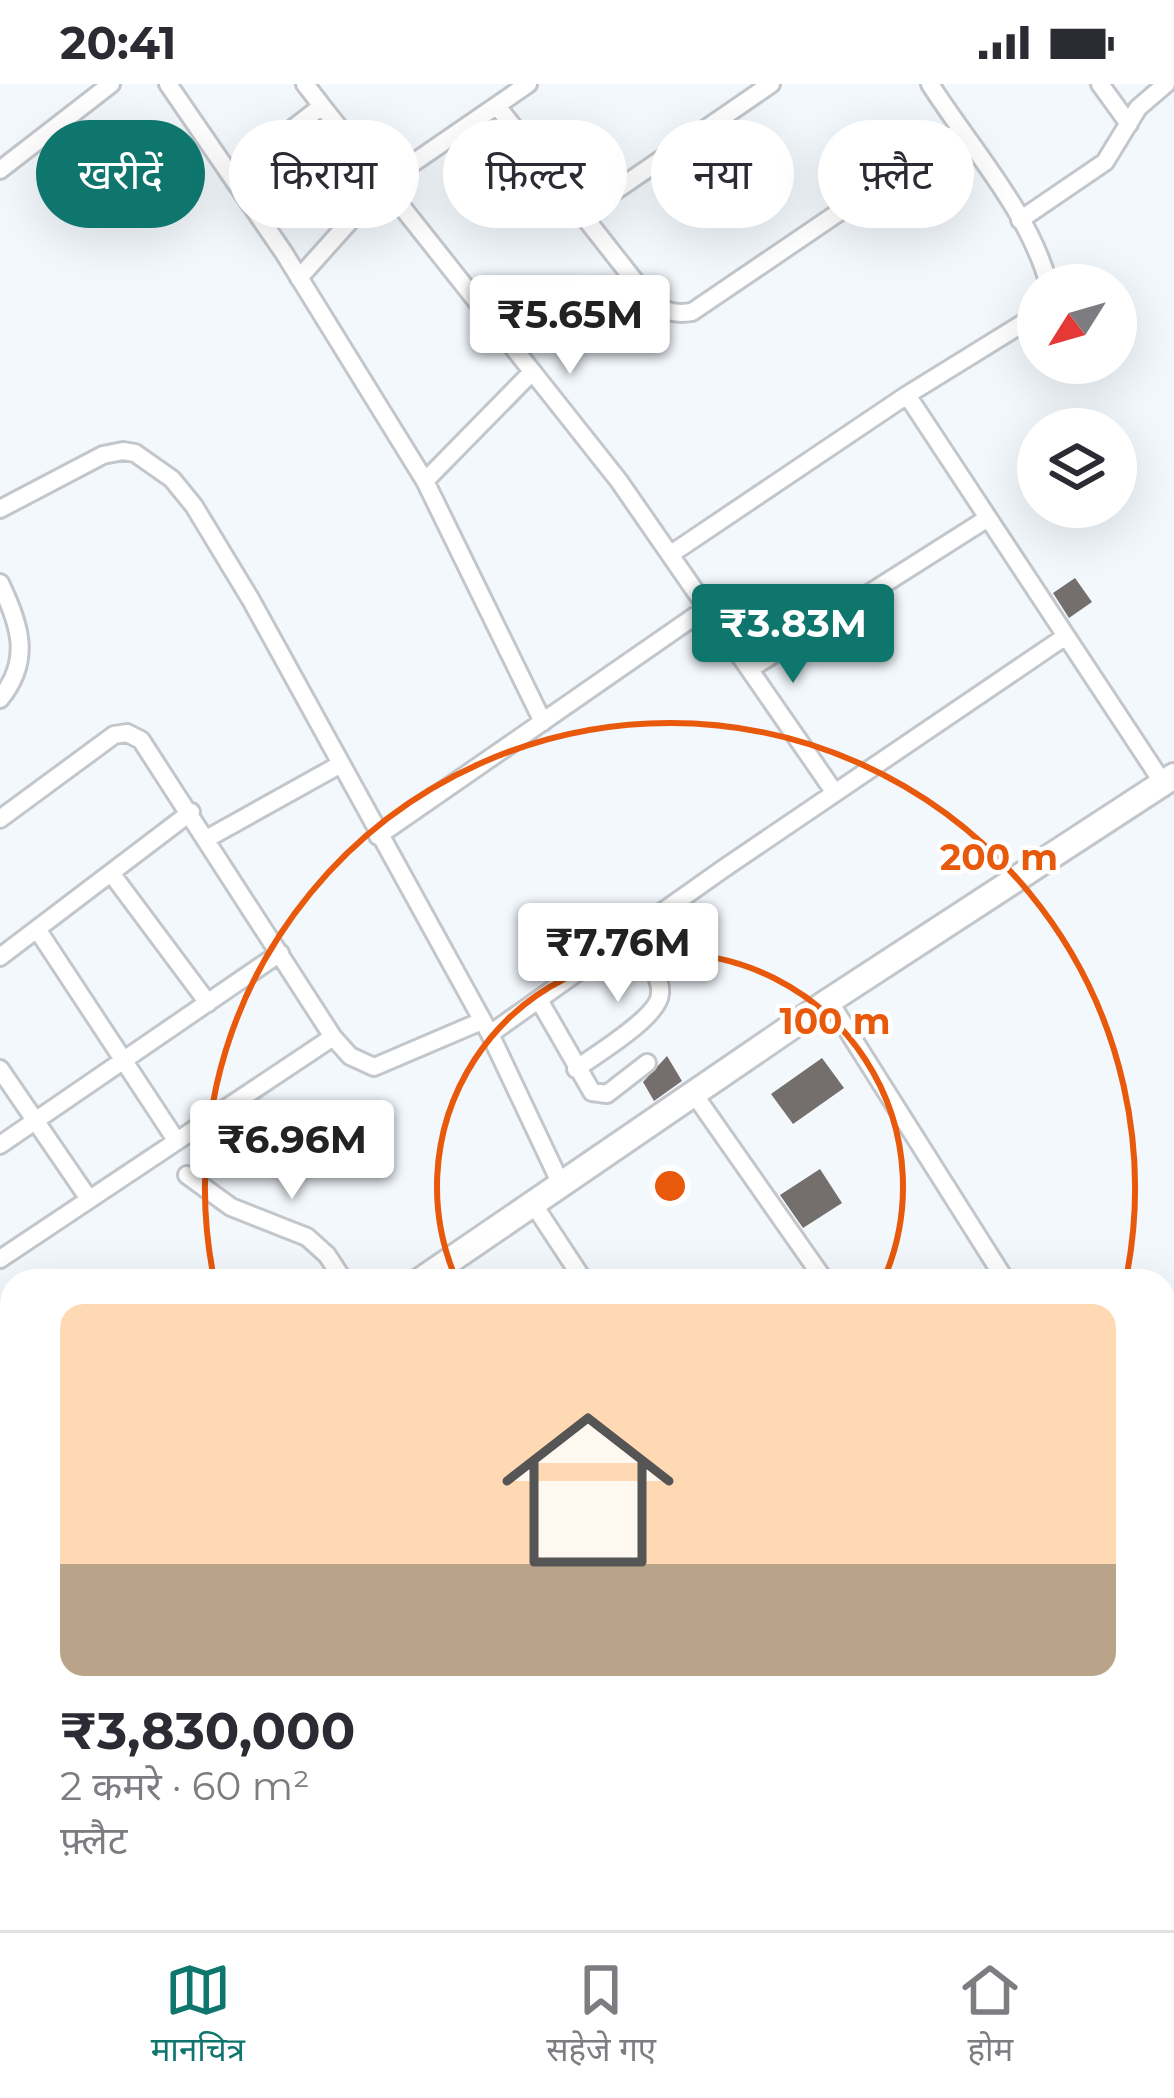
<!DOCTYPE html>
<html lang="hi">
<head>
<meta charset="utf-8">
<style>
	body { margin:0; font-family:Montserrat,"Noto Sans Devanagari",sans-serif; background:#f2f2f3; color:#2b2b33; height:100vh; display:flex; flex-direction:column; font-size:45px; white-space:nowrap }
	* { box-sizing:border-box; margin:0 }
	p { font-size:39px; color:#7c7c81 }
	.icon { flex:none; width:66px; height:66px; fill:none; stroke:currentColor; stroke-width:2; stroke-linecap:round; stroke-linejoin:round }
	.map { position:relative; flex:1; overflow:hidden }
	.drawer { position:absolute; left:0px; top:1185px; width:1176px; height:663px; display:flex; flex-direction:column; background:#fff; border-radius:36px 36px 0 0; box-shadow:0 12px 48px #0002 }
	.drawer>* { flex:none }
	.guide { position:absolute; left:36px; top:36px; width:1104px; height:108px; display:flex; gap:24px }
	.needle { width:78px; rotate:233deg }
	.tools { position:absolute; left:1017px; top:180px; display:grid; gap:24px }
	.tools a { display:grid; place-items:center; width:120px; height:120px; border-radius:50%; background:#fff; box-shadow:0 12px 48px #0002; font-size:60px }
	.price { position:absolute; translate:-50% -102px; padding:0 27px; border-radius:12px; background:#fff; color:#222; font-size:39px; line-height:78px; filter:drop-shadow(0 3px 6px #0008) }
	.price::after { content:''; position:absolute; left:50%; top:72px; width:36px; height:27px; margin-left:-18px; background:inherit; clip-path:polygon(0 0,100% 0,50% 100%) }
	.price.on { background:#0f766e; color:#fff }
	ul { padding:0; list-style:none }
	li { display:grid; align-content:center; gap:24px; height:636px; padding:0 60px }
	li span { display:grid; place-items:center; height:372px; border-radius:24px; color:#555 }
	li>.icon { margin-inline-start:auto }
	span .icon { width:216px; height:216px; fill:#fffc; stroke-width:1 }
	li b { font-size:51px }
	.tag { padding:0 42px; border-radius:54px; background:#fff; box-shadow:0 12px 48px #0002; font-size:42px; line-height:108px }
	.tag.on { background:#0f766e; color:#fff }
	.status { display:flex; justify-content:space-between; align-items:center; height:84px; padding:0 60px; background:#fff; direction:ltr }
	.status svg { height:33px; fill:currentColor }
	.menu { display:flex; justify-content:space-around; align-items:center; height:168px; border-top:3px solid #e1e1e2; background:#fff; font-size:33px; color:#7c7c81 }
	.menu a { display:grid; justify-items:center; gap:6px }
	.menu .on { color:#0f766e }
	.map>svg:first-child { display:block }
	.building { fill:#746f6c }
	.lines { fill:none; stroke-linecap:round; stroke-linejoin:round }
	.street-casing { stroke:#c3c7cc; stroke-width:22 }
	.secondary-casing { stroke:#c3c7cc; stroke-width:30 }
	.highway-casing { stroke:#d4d4d5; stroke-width:36 }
	.street { stroke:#fff; stroke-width:16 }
	.secondary { stroke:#fff; stroke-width:24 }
	.highway { stroke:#72bbee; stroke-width:30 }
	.ring { fill:none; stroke:#e8590c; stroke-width:6 }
	.centre { fill:#e8590c; stroke:#fff; stroke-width:6 }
	.ring-label { font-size:36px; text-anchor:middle; font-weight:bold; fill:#e8590c; stroke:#fff; stroke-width:9; stroke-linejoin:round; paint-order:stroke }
</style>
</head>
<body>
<div class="status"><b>20:41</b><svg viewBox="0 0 49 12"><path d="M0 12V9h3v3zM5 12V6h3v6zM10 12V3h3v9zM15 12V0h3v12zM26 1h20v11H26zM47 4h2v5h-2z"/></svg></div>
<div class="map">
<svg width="1174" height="1846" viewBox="0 0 1174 1846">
	<rect width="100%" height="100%" fill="#f3f8fd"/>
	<path class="building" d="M1075 494 1092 518 1069 534 1053 509Z
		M667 972 682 997 654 1017 643 998Z
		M822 974 844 1004 793 1040 771 1010Z
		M820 1085 842 1119 803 1144 780 1111Z"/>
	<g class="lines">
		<defs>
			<path id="street" d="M168 0 284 169 425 397 543 638
				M305 0 322 22
				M930 0C970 63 1029 127 1049 201
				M1100 0 1129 40
				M497 22 641 205C657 223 667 232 692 228L960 46
				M0 86 111 0
				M233 91 322 22 619 397 835 709
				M583 129 771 0
				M1020 136 1105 78 1138 24 1166 0
				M299 194 384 99 528 0
				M907 311 1038 230
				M425 397 532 288
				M0 425 103 371 123 367 135 369 172 395 194 422 251 516 490 950 560 1098
				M671 470 907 311 1163 699
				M0 499C20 541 32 576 0 615
				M750 585 988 434
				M0 735 114 651 127 649 141 656 333 953 0 1175
				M378 752 708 523
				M208 754 341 680
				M111 789 208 919
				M37 845 176 1056
				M0 873 191 728
				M539 916 592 1008 607 1010 647 979
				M829 917 1006 1197
				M490 950 723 785 1066 552
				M333 953 350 972 374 983 482 937
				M0 985 89 1115
				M576 985C595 971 659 933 660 910 662 890 641 867 631 850
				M701 1020 825 1197
				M0 1061 280 869
				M187 1091 231 1123 307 1153 327 1171 344 1197
				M532 1118 584 1197
				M451 1191 454 1197
				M0 1309 12 1297
				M0 1362 12 1372
				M6 1410 12 1404
				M1164 1411 1174 1406
				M0 1690 12 1679
				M0 1771 12 1762
				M132 1836 141 1846
				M207 1836 216 1846
				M575 1843 577 1846
				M64 1846 73 1836
				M185 1846 196 1836"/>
			<path id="secondary" d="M420 1197 829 917 1174 692
				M0 1440 12 1450
				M0 1546 12 1557
				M327 1836 338 1846
				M446 1836 457 1846"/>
			<path id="highway" d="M0 1486 12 1497
				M0 1524 12 1535
				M358 1836 369 1846
				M401 1836 412 1846"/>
		</defs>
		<use href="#street" class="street-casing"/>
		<use href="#secondary" class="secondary-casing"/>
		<use href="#highway" class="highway-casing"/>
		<use href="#street" class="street"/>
		<use href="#secondary" class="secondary"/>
		<use href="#highway" class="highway"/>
	</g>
	<g class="ring">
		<path d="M457 1197A233 233 0 1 1 883 1197"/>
		<path d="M214 1195A465 465 0 1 1 1126 1195"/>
	</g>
	<circle cx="670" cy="1102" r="18" class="centre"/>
	<g class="ring-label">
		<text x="999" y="786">200 m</text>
		<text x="835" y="950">100 m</text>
	</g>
</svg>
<div class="tools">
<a><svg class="needle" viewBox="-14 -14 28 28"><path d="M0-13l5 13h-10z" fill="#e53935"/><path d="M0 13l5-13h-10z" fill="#7c7c81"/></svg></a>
<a><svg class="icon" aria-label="layers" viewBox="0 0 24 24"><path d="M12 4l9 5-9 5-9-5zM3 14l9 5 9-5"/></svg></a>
</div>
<b class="price" style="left:570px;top:293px">₹5.65M</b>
<b class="price on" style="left:793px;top:602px">₹3.83M</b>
<b class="price" style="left:618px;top:921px">₹7.76M</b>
<b class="price" style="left:292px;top:1118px">₹6.96M</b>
<div class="guide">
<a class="tag on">खरीदें</a>
<a class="tag">किराया</a>
<a class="tag">फ़िल्टर</a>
<a class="tag">नया</a>
<a class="tag">फ़्लैट</a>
</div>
<section class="drawer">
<ul>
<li><span style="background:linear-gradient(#ffd9b3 70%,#b9a48a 0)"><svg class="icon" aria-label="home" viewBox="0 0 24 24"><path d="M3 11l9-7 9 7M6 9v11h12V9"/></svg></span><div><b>₹3,830,000</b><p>2 कमरे · 60 m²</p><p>फ़्लैट</p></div></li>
</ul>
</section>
</div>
<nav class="menu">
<a class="on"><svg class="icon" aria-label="map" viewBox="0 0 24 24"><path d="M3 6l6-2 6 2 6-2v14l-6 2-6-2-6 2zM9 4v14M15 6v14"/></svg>मानचित्र</a>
<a><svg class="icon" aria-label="saved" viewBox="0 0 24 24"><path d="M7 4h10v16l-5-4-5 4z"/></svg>सहेजे गए</a>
<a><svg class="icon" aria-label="home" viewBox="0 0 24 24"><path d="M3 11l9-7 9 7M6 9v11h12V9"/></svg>होम</a>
</nav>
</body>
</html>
